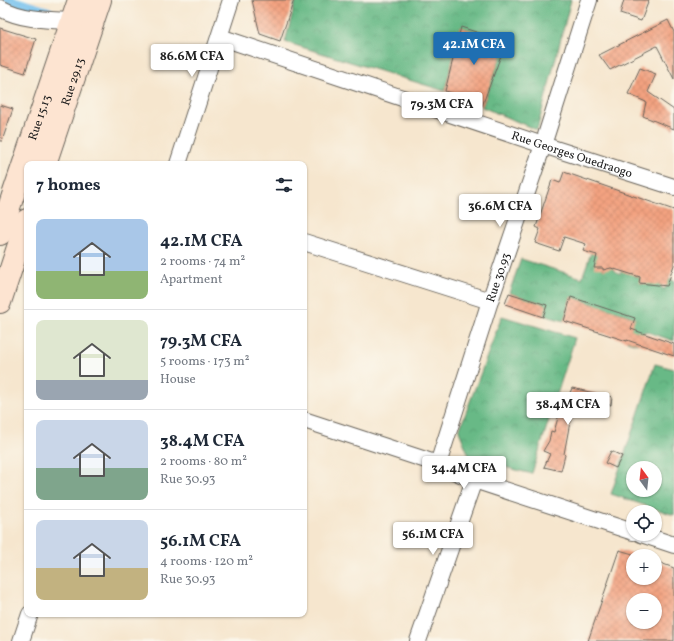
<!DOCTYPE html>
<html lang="en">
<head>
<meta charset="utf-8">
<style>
	body { margin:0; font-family:Vollkorn,serif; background:#f6f6f7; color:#1f2937; height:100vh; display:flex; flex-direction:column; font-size:15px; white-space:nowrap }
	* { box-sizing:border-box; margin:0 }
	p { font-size:13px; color:#747a83 }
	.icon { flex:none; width:22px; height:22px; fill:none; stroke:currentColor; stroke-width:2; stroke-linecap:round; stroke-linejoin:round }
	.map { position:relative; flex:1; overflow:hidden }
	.details { position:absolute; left:24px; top:161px; width:283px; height:456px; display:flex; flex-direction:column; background:#fff; border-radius:8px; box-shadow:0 1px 3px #0004 }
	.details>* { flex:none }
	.needle { width:26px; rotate:345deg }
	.buttons { position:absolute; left:626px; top:461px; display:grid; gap:8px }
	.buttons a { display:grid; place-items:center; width:36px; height:36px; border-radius:50%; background:#fff; box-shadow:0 1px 3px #0004; font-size:20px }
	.price { position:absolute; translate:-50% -34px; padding:0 9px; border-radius:4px; background:#fff; color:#222; font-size:13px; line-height:26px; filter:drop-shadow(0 1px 2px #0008) }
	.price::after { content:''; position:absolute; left:50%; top:24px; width:12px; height:9px; margin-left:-6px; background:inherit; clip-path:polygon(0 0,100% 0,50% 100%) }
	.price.active { background:#1f6fb2; color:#fff }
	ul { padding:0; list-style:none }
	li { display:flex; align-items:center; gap:12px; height:100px; padding:0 12px }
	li+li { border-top:1px solid #e0e1e3 }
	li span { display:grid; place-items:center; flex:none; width:112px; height:80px; border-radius:8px; color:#555 }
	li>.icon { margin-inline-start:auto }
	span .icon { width:48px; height:48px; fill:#fffc; stroke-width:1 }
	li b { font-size:17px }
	h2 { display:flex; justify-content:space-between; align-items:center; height:48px; padding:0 12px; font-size:17px }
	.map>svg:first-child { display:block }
	.forest { fill:url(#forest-crowns); stroke:#426a51; fill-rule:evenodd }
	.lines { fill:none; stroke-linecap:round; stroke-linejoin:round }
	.canal { stroke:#75c1ee; stroke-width:14 }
	.building { fill:url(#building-cross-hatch); fill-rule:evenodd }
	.minor-casing { stroke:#68635a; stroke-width:18 }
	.secondary-casing { stroke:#68635a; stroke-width:24 }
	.minor { stroke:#fff; stroke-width:16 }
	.secondary { stroke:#fde4d1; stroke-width:22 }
	.labels { text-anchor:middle; stroke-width:3; stroke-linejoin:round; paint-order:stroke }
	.street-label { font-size:12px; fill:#1c1c1c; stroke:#fbf7ec }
</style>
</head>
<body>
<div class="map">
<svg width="674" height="641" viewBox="0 0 674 641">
	<defs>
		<pattern id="forest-crowns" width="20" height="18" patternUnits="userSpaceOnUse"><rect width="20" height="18" fill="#67b986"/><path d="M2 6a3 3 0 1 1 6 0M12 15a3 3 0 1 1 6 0" fill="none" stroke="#599e73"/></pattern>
		<pattern id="building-cross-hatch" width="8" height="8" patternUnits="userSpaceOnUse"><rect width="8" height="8" fill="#f3a280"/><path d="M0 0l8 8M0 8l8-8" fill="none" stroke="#d08b6e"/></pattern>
	</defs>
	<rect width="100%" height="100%" fill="#fbf7ec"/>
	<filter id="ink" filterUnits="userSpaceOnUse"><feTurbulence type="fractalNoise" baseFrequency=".025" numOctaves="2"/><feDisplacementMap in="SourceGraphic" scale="8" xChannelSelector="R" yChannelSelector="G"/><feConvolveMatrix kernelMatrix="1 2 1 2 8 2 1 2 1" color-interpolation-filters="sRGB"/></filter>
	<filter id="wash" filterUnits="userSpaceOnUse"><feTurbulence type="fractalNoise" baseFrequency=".012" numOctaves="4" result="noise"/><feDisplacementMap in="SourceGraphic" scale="16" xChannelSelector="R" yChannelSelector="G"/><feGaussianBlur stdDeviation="0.9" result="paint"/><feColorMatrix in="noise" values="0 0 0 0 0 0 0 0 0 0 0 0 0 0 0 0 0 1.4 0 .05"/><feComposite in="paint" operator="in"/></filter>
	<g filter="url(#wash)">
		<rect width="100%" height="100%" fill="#f6e6ce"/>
		<path class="forest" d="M296 0H571L537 130 482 107 506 41 461 27 445 91 285 42Z
			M591 253 597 255 602 259 603 270 615 262 614 270 620 274 623 266 635 269 633 275 639 277 641 270 640 283 643 284 647 272 664 278 661 288 665 289 669 279 674 281V341L645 331 637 344 627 341 633 317 571 297 564 321 543 315 546 305 509 293 521 259 582 278Z
			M502 316 575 338 532 473H528L470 458 459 431Z
			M655 364 674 369V515L611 494ZM633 468H655V490H633Z"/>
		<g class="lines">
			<path class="canal" d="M1 0 48 14"/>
		</g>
		<g id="blocks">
			<path class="building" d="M252 0H294L280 41 260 34Z
				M624 0H649L641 21 620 14Z
				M668 20 674 32V79L657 46 610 70 599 55Z
				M461 27 506 42 482 106 445 91Z
				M0 28 36 39 25 73 0 65Z
				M640 68 656 74 648 92 674 110V129L643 116 646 102 628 94Z
				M0 105 13 109 2 141H0Z
				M564 172 674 210V265L667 286 639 283 640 277 611 268 603 270V268H594L597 255 583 251 586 244 564 237 559 251 535 243 540 229 536 227 552 180 560 183Z
				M509 293 547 305 543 317 505 304Z
				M571 297 635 318 631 329 674 344V356L627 340V341L564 321Z
				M572 388 612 397 611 405 581 400 576 415 572 414 571 422H570L564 454 565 455 561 471 544 467 550 454 543 451 549 441 551 431 554 432 559 414 561 415Z
				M611 451 622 456 616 468 605 463Z
				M619 550 633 554V578H655V561L674 568V641H588ZM633 600H655V622H633Z"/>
		</g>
	</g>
	<g filter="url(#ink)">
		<use href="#blocks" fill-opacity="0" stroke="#68635a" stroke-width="1"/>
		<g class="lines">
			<defs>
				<g id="minor">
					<path d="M0 8C22 20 47 20 71 21"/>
					<path id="s1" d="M220 37 543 145 674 187"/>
					<path d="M178 164 231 0"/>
					<path d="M304 242 490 301"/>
					<path d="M304 420 438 464 474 480 633 532"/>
					<path id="s2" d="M438 464 490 301 543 145 589 0"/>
					<path d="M641 534 674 545"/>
					<path d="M21 641 30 614"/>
					<path d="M418 641 474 480"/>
				</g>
				<g id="secondary">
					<path id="s3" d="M45 164 100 0"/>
					<path id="s4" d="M0 234 79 0"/>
					<path d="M0 302 27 220"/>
				</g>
			</defs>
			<use href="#minor" class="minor-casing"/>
			<use href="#secondary" class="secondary-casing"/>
			<use href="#minor" class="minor"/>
			<use href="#secondary" class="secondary"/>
		</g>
	</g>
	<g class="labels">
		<g class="street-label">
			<text dy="4" stroke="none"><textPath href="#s3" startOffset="87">Rue 29.13</textPath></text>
			<text dy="4" stroke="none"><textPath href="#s4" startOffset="123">Rue 15.13</textPath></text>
			<text dy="4" stroke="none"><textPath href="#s1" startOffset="371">Rue Georges Ouedraogo</textPath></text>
			<text dy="4" stroke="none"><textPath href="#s2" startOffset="196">Rue 30.93</textPath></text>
		</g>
	</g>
</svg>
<div class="buttons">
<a><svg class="needle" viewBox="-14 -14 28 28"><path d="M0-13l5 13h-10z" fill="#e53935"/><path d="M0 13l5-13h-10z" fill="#747a83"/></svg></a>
<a><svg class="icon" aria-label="locate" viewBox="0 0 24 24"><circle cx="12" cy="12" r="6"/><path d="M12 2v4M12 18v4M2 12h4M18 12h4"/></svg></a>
<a>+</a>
<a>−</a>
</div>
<b class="price active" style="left:474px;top:66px">42.1M CFA</b>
<b class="price" style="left:192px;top:78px">86.6M CFA</b>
<b class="price" style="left:442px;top:126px">79.3M CFA</b>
<b class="price" style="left:500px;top:228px">36.6M CFA</b>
<b class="price" style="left:568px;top:426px">38.4M CFA</b>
<b class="price" style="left:464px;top:490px">34.4M CFA</b>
<b class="price" style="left:433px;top:556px">56.1M CFA</b>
<section class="details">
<h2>7 homes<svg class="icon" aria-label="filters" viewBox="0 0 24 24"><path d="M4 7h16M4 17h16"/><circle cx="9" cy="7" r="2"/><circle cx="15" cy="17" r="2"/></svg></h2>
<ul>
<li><span style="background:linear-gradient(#a9c7e8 65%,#8fb573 0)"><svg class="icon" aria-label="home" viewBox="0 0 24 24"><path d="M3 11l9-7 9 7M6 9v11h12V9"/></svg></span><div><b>42.1M CFA</b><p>2 rooms · 74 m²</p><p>Apartment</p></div></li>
<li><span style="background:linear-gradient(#dfe7d0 75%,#9aa5b1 0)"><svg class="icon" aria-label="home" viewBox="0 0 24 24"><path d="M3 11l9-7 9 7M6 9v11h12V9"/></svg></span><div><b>79.3M CFA</b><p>5 rooms · 173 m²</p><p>House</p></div></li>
<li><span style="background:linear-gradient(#c9d6e8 60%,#7fa58c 0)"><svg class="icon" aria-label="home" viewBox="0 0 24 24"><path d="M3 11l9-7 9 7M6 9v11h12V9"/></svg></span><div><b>38.4M CFA</b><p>2 rooms · 80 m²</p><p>Rue 30.93</p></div></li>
<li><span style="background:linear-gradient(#c9d6e8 60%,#c2b280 0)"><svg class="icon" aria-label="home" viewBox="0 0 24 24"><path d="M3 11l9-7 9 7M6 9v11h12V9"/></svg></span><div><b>56.1M CFA</b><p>4 rooms · 120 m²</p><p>Rue 30.93</p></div></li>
</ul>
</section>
</div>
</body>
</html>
